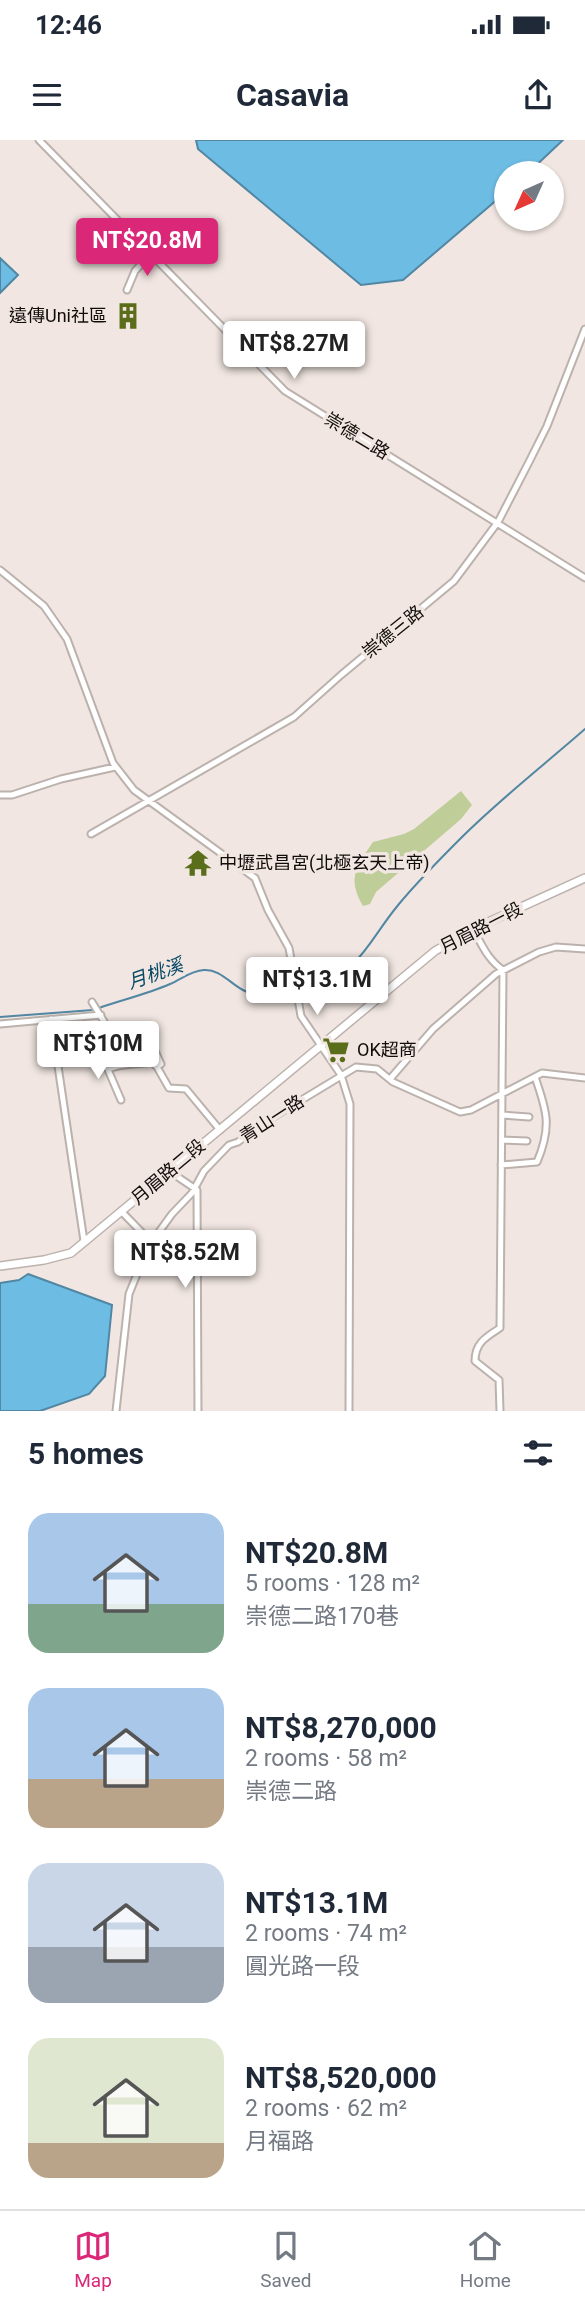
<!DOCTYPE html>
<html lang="en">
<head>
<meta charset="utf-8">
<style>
	body { margin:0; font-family:Roboto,"Noto Sans TC",sans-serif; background:#f6f6f7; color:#1f2937; height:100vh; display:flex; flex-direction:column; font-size:26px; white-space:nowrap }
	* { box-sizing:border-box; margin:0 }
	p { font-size:23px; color:#747a83 }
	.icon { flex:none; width:38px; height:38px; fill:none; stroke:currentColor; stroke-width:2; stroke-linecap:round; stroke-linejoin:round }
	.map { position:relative; height:1271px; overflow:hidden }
	.details { display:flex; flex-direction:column; background:#fff; flex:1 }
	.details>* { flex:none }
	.needle { width:46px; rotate:225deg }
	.buttons { position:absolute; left:494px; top:21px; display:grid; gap:14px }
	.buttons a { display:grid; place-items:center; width:70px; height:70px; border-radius:50%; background:#fff; box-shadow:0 2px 5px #0004; font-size:35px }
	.price { position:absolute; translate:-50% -60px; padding:0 16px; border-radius:7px; background:#fff; color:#222; font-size:23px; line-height:46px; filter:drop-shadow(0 2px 4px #0008) }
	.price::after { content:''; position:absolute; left:50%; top:42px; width:21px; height:16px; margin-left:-10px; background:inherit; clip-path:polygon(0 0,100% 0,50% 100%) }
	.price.selected { background:#db2777; color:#fff }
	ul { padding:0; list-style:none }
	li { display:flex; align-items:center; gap:21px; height:175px; padding:0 28px }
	li span { display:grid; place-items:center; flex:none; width:196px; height:140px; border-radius:21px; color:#555 }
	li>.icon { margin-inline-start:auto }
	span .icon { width:84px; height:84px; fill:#fffc; stroke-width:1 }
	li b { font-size:30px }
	h2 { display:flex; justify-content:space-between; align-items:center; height:84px; padding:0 28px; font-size:30px }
	.status { display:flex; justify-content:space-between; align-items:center; height:49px; padding:0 35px; background:#fff; direction:ltr }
	.status svg { height:19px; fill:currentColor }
	header { display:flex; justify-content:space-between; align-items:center; height:91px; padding:0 28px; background:#fff; font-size:32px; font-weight:700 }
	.dock { display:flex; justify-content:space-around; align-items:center; height:98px; border-top:2px solid #e0e1e3; background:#fff; font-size:19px; color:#747a83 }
	.dock a { display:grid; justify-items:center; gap:4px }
	.dock .selected { color:#db2777 }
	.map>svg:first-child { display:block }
	.green { fill:#bfcd99 }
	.water { fill:#6dbce4; stroke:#5187a3; stroke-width:2 }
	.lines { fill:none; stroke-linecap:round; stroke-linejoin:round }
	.stream { stroke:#5187a3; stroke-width:2 }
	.minor-casing { stroke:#bcb2ad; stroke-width:9 }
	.tertiary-casing { stroke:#bcb2ad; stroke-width:10 }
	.minor { stroke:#fff; stroke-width:5 }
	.tertiary { stroke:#fff; stroke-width:7 }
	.labels { text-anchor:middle; stroke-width:7; stroke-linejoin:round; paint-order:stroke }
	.poi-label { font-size:18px; fill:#100c0a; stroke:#f1e6e1; text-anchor:start }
	.street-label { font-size:18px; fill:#100c0a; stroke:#f1e6e1 }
	.water-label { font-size:19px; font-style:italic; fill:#054965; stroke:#f1e6e1 }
</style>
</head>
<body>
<div class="status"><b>12:46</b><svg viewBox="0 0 49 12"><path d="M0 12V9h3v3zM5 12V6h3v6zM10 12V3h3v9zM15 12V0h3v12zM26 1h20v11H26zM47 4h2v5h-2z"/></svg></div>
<header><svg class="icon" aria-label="menu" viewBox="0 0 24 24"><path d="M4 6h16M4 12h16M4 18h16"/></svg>Casavia<svg class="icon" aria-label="share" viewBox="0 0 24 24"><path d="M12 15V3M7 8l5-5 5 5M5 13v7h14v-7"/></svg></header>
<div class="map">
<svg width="585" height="1271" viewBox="0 0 585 1271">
	<rect width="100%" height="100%" fill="#f1e6e1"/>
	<path class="green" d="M461 651 472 665 461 679 376 752 370 764 363 766C347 738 356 727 373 702L404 694 414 689Z"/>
	<path class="water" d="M196 0H563L528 33H506V52L403 140 361 145 198 9Z
		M0 118 18 135 0 153Z
		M28 1134 112 1165 105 1236 89 1254 40 1271H0V1143L19 1140Z"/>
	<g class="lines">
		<path class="stream" d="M99 868C122 860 147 854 170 844 182 839 190 831 204 830 221 829 231 845 245 851 266 861 293 855 313 848 363 829 368 801 399 764 418 741 440 719 461 698 500 659 544 625 585 589
			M0 877 93 870"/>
		<defs>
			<path id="minor" d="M39 0 285 251 585 438
				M127 150 135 131 150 114
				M0 430 44 466 67 499 113 623 134 650 255 738 268 770 289 808 301 876 341 935 350 964 349 1271
				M0 655H12L61 639 115 627
				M91 694 294 577 341 535 454 441 498 382 529 322 547 286 585 189
				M473 789C482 805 488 820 503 830L500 1188C486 1197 475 1203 475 1221L499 1240 500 1271
				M92 862 111 893 146 891 161 924 157 927 169 948 186 949 220 990
				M51 879 84 1101
				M0 884 101 875
				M100 911 121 960
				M108 929C123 923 136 925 152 922L157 927
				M390 939 433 889 496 834 539 812 556 807 585 809
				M502 975 529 977
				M502 1000 527 1001
				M501 1025 537 1022C552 987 547 971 535 937
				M169 1031 197 1050 198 1271
				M121 1071 151 1102
				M116 1271 129 1154 148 1107 172 1074 192 1053 204 1031 229 1005 238 1002 257 987 356 927 377 929 393 942 460 972 471 970 542 933 585 938"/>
			<path id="tertiary" d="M0 1126 44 1120 71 1113 435 811 473 789 585 738"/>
		</defs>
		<use href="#minor" class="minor-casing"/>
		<use href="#tertiary" class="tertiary-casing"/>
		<use href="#minor" class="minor"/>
		<use href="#tertiary" class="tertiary"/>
	</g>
	<defs>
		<symbol id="building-bare" viewBox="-9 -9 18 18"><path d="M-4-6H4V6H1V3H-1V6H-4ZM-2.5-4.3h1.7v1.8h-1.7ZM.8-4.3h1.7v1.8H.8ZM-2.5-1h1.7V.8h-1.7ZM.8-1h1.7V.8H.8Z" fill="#5a6d1a" stroke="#f1e6e1" stroke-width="2.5" paint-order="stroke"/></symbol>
		<symbol id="temple-bare" viewBox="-9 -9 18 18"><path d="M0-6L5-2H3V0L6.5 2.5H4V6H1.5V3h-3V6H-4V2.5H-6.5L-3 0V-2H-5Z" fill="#5a6d1a" stroke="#f1e6e1" stroke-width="2.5" paint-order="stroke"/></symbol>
		<symbol id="supermarket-bare" viewBox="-9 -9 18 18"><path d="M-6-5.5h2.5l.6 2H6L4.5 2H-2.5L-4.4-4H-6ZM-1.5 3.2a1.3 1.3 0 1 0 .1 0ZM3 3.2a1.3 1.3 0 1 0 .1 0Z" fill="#5a6d1a" stroke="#f1e6e1" stroke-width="2.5" paint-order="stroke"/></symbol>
	</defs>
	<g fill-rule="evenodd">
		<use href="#building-bare" x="109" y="157" width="38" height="38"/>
		<use href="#temple-bare" x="179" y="704" width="38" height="38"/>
		<use href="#supermarket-bare" x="317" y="891" width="38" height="38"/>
	</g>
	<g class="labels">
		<g class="poi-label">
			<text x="107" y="182" text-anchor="end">遠傳Uni社區</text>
			<text x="219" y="729">中壢武昌宮(北極玄天上帝)</text>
			<text x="357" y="916">OK超商</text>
		</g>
		<g class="street-label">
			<text transform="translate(357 296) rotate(31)" y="6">崇德二路</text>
			<text transform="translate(393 492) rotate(-39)" y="6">崇德三路</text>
			<text transform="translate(481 788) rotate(-27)" y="6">月眉路一段</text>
			<text transform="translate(272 979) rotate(-33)" y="6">青山一路</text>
			<text transform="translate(168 1032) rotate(-40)" y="6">月眉路二段</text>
		</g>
		<g class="water-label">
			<text transform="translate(155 833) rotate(-19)" y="7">月桃溪</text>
		</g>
	</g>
</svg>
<div class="buttons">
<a><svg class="needle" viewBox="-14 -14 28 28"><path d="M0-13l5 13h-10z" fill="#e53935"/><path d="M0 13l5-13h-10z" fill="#747a83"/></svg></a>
</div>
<b class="price selected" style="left:147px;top:138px">NT$20.8M</b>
<b class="price" style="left:294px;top:241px">NT$8.27M</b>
<b class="price" style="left:317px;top:877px">NT$13.1M</b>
<b class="price" style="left:98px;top:941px">NT$10M</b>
<b class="price" style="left:185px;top:1150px">NT$8.52M</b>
</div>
<section class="details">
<h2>5 homes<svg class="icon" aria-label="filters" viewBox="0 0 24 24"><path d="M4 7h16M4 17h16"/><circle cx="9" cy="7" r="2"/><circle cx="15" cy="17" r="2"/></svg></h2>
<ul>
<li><span style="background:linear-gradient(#a9c7e8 65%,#7fa58c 0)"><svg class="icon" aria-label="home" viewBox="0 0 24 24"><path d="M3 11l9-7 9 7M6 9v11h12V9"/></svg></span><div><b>NT$20.8M</b><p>5 rooms · 128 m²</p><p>崇德二路170巷</p></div></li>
<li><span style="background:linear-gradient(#a9c7e8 65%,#b9a48a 0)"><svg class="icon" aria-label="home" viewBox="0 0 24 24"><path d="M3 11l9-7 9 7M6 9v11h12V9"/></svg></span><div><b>NT$8,270,000</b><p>2 rooms · 58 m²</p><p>崇德二路</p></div></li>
<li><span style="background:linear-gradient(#c9d6e8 60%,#9aa5b1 0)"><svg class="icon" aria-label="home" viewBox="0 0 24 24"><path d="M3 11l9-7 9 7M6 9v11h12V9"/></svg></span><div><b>NT$13.1M</b><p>2 rooms · 74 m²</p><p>圓光路一段</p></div></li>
<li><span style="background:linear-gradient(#dfe7d0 75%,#b9a48a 0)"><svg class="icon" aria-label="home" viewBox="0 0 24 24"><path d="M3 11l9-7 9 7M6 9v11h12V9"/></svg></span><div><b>NT$8,520,000</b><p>2 rooms · 62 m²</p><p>月福路</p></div></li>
</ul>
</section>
<nav class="dock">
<a class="selected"><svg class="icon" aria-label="map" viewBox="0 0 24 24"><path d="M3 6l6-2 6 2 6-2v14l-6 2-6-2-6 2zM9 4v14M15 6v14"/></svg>Map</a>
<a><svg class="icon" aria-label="saved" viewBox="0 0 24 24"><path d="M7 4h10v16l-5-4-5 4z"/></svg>Saved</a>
<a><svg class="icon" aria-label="home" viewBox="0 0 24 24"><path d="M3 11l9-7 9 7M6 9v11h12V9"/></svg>Home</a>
</nav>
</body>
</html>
